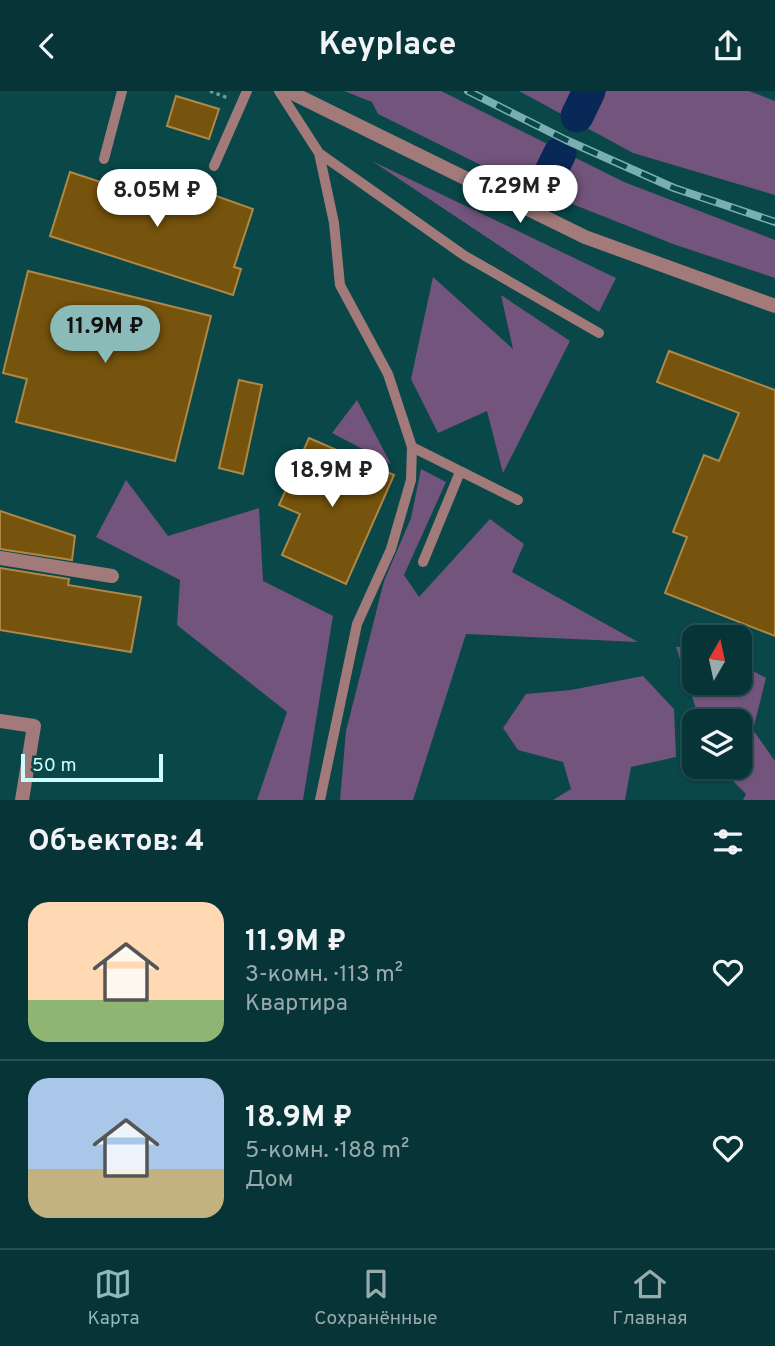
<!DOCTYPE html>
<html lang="ru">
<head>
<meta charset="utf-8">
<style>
	body { margin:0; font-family:Overpass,sans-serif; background:#154042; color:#f1f3f6; height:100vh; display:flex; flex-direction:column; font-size:26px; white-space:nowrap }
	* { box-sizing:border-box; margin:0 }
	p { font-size:23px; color:#98abad }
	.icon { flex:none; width:38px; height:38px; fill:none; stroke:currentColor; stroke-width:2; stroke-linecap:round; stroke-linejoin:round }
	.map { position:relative; height:709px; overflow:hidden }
	.sheet { display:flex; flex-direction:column; background:#073537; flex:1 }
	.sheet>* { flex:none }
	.needle { width:46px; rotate:9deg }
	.tools { position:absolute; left:682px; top:534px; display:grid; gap:14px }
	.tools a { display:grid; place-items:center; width:70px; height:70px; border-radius:14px; background:#073537; box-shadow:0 2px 5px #0004,0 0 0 2px #285052; font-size:35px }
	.scale { position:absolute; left:21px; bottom:18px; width:142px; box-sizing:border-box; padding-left:7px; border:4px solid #cdfcfd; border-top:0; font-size:19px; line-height:24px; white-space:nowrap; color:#cdfcfd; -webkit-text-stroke:5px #094749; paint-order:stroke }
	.price { position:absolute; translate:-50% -60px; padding:0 16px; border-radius:24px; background:#fff; color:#222; font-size:23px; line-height:46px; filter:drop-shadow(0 2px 4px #0008) }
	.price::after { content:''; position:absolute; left:50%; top:42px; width:21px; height:16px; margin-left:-10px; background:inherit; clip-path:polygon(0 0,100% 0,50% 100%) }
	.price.selected { background:#8bbbb9; color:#111 }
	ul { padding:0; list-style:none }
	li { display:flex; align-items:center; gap:21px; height:175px; padding:0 28px }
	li+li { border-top:2px solid #285052 }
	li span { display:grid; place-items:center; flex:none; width:196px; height:140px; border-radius:21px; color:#555 }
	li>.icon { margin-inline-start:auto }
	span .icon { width:84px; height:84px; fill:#fffc; stroke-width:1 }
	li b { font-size:30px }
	h2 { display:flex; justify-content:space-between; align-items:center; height:84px; padding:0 28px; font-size:30px }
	header { display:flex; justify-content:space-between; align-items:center; height:91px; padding:0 28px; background:#073537; font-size:32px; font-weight:700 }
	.menu { display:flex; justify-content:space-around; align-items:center; height:98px; border-top:2px solid #285052; background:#073537; font-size:19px; color:#98abad }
	.menu a { display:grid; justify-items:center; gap:4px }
	.menu .selected { color:#8bbbb9 }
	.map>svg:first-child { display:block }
	.green { fill:#73547c }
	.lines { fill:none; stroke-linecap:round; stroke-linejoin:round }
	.river { stroke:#082857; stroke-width:33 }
	.building { fill:#77540d; stroke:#b08846; stroke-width:2 }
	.path { stroke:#669d9e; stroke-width:3.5; stroke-dasharray:3.5 3.5; stroke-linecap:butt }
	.lane { stroke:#a37a7a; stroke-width:10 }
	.street { stroke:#a37a7a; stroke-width:14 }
	.rail-casing { stroke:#7aafb1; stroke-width:8 }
	.rail { stroke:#094749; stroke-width:5; stroke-dasharray:16; stroke-linecap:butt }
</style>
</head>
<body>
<header><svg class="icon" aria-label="back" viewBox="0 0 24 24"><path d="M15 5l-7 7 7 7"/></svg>Keyplace<svg class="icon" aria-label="share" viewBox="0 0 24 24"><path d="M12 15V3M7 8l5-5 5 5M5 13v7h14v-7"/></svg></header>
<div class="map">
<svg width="775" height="709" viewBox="0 0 775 709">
	<rect width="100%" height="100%" fill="#094749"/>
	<path class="green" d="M344 0H441L624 91 775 149V187L673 153 507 87 378 23 372 11Z
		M519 0H749L775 10V104L633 62Z
		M372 70 616 187 599 221Z
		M433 186 513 258 501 204 570 250 503 382 487 320 438 342 411 288Z
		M357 309 391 373 332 342Z
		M421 378 446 391 404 484 419 506 490 428 524 453 512 481 638 551 466 543 413 709H340L346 640 384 490 411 427Z
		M126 389 168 445 259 417 263 490 333 525 303 709H257L287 621 177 534 180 489 96 446Z
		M695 555V592H740V573L766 587 753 639 775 670V709H743L746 703 719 676H740V630H700L676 556Z
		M643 585 674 618 676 666 631 676 625 709H553L571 698 563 671 518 659 503 637 526 603 571 599Z"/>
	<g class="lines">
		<path class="river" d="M577 25 589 0
			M544 95 560 62"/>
	</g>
	<path class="building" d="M176 5 219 18 209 48 167 35Z
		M70 81 137 103 139 97 171 108 177 91 253 118 234 176 241 178 233 204 50 145Z
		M28 180 211 225 175 370 16 331 27 288 3 282Z
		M669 260 775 299V545L665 502 687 446 673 441 704 364 719 370 739 322 657 291Z
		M239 289 262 294 243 383 219 377Z
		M309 347 394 384 346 493 282 464 300 423 279 414Z
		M0 420 75 445 72 469 0 458Z
		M0 477 69 488 68 494 141 506 131 561 0 539Z"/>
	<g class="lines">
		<path class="path" d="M210 0 228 7"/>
		<path class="lane" d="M279 0 319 62 334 132 340 194 388 283 412 356 411 389 391 458 357 533 320 709
			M319 62 465 165 599 242
			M104 68 122 0
			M214 75 247 0
			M412 356 518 409
			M423 471 460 381"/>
		<path class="street" d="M288 0 585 146 775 215
			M0 467 112 485
			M0 630 34 635 22 709"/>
		<defs>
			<path id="rail" d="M468 0 566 49 674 97 775 131"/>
		</defs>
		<use href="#rail" class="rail-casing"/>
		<use href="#rail" class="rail"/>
	</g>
</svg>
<div class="tools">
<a><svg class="needle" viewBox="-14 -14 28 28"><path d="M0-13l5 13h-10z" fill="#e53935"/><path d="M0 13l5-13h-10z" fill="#98abad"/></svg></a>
<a><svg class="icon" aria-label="layers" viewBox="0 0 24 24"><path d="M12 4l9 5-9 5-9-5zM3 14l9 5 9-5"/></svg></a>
</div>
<div class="scale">50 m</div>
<b class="price" style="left:520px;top:134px">7.29M ₽</b>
<b class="price" style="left:157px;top:138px">8.05M ₽</b>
<b class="price selected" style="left:105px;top:274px">11.9M ₽</b>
<b class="price" style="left:332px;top:418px">18.9M ₽</b>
</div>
<section class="sheet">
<h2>Объектов: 4<svg class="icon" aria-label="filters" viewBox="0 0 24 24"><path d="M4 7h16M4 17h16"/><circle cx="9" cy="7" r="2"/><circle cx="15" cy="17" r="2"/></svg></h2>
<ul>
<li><span style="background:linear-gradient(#ffd9b3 70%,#8fb573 0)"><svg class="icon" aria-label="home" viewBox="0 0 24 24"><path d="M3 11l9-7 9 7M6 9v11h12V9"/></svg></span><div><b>11.9M ₽</b><p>3-комн. · 113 m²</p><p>Квартира</p></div><svg class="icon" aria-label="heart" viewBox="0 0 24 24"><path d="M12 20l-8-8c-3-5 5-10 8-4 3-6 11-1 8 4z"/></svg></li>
<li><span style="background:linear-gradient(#a9c7e8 65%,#c2b280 0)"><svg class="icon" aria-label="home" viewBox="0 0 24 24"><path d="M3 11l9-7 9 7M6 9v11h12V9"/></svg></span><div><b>18.9M ₽</b><p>5-комн. · 188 m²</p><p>Дом</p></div><svg class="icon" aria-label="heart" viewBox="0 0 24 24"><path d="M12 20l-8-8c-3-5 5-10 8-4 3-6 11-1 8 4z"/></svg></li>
</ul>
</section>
<nav class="menu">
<a class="selected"><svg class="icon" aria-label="map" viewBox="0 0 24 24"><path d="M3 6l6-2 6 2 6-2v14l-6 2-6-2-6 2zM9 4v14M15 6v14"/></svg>Карта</a>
<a><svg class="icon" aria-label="saved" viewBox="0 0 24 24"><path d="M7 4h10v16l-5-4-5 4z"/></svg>Сохранённые</a>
<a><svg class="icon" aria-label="home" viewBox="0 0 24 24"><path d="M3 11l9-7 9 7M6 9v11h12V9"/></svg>Главная</a>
</nav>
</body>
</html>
